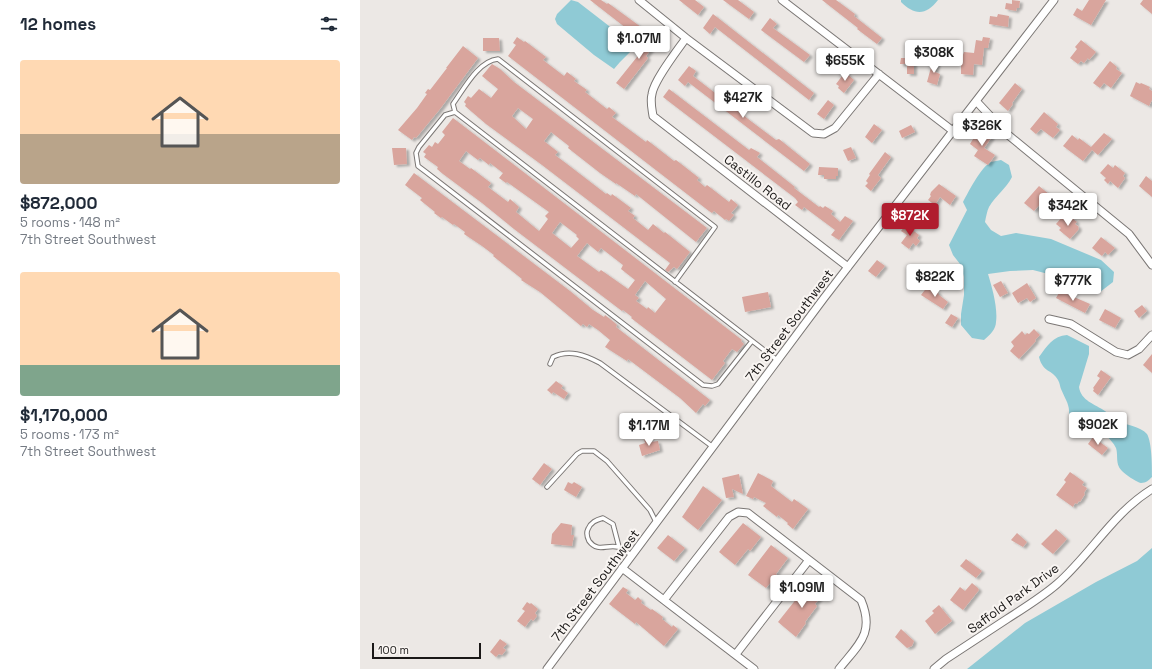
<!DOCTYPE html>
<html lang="en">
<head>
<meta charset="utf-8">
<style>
	body { margin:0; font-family:"Space Grotesk",sans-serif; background:#f6f6f7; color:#1f2937; height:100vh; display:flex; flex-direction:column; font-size:15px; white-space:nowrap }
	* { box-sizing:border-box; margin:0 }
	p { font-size:13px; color:#747a83 }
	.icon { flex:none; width:22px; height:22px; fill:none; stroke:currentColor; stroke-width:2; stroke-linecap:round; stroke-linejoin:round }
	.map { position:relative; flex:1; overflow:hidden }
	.drawer { display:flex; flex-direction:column; background:#fff; width:360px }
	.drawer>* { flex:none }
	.scale { position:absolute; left:12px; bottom:10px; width:109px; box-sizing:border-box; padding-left:4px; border:2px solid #1a1817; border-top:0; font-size:11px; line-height:14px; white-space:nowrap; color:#1a1817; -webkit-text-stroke:3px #f9f5f2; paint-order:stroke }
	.price { position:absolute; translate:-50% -34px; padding:0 9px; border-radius:4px; background:#fff; color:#222; font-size:13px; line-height:26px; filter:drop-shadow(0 1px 2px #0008) }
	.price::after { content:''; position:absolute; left:50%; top:24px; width:12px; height:9px; margin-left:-6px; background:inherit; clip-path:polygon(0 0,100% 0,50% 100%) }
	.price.active { background:#b01d2e; color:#fff }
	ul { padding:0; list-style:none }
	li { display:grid; align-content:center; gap:8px; height:212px; padding:0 20px }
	li span { display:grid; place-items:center; height:124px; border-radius:4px; color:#555 }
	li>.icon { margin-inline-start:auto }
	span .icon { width:72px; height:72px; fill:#fffc; stroke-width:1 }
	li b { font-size:17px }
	h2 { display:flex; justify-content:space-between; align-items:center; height:48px; padding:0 20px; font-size:17px }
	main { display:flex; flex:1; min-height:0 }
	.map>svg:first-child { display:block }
	.water { fill:#8fcad5 }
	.building { fill:#d9a59d; fill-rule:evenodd; filter:url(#shadow) }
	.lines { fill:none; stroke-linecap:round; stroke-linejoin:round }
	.service-casing { stroke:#7b7775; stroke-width:5.5 }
	.minor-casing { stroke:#7b7775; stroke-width:9 }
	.service { stroke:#fff; stroke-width:3.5 }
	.minor { stroke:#fff; stroke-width:7 }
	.labels { text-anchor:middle; stroke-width:4; stroke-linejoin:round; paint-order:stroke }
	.street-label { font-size:13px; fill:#1a1817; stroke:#f9f5f2 }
</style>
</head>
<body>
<main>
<section class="drawer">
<h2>12 homes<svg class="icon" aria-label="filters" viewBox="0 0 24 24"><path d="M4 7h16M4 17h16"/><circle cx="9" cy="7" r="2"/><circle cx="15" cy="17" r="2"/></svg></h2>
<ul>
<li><span style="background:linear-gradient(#ffd9b3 60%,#b9a48a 0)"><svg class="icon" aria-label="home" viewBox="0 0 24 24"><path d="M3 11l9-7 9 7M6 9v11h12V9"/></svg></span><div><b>$872,000</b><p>5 rooms · 148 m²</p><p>7th Street Southwest</p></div></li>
<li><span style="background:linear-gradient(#ffd9b3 75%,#7fa58c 0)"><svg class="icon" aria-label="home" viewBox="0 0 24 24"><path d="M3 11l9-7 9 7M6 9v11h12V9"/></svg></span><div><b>$1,170,000</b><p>5 rooms · 173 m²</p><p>7th Street Southwest</p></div></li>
</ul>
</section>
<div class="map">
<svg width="792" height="669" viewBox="0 0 792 669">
	<defs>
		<filter id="shadow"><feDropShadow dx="3" dy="2" stdDeviation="1" flood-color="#0004"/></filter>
	</defs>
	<rect width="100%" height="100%" fill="#ece8e5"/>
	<path class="water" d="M211 0 218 2 262 36 271 46V51L260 62 254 69 234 55 197 24 195 19 197 14Z
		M541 0H578C566 16 554 15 541 2Z
		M641 160 649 165 652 177C646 189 636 195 629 207 627 211 626 217 625 222L631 230 641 236 656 233 691 239 741 260 754 272 753 282 740 292 700 277 673 270 650 271 628 274C632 287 638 308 636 322 636 329 630 335 624 340L612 338 601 325V314L604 295V277L600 264 593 255 589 245 607 210 603 202C609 191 621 167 631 162 634 161 638 161 641 160Z
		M707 335 729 346V354L719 387C721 401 735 404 745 411 749 414 752 419 756 421 766 425 780 426 787 434 792 443 792 466 792 477 789 480 786 483 781 483 776 482 761 472 759 467 756 461 758 454 756 448 751 438 740 430 731 424L719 429 709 422C710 404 708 405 701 389 700 387 700 383 698 380 692 369 683 373 679 357 687 346 693 336 707 335Z
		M792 548V669H607L665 623 736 582 777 561Z"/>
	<path class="building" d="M230 0H241L247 4 248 3 281 27 275 35Z
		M319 0H335L344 7 338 15Z
		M363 0H378L394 12 389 19Z
		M462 0H476L495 14 494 16 522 38 517 44 497 29 498 28Z
		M652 0 660 1 659 8H657L656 11 645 9 646 3 652 4Z
		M729 0H746L731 25 713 15 717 8 722 11Z
		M783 0H792V14L780 4Z
		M353 14 454 93 449 100 355 27 350 34 343 28Z
		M638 14 649 16 648 27 629 24 630 16 637 17Z
		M410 18 417 24 413 28 450 55 444 62 401 30Z
		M293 30 301 36 286 56 288 58 264 89 256 83 285 47 282 45Z
		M157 37 164 42 165 41 186 57 183 60 204 76 207 72 216 79 214 81 227 90 225 92 247 109 249 107 256 113 252 117 286 142 287 140 314 161 316 160 339 178 337 180 345 187 347 185 369 202 371 199 378 205 371 213 374 215 369 221 366 219 365 220 354 211 352 213 349 211 148 56 156 45 153 43Z
		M623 37 630 38 628 48H624L622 65 614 64 613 75 601 74V60L604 52 614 53 616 40 622 41Z
		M123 38H139L140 51H123Z
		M721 40 736 52 729 60 728 58 724 63 721 61 718 64 710 58 717 49 715 47Z
		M103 46 118 58 80 109 56 138 54 137 52 140 38 130 57 108 67 94 65 93 68 89 70 90 87 68H86Z
		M468 58 474 63 468 71 461 67Z
		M541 58H554V74H547V64H540Z
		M573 60 578 61 575 72 580 74 577 85 567 82Z
		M750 61 757 67 756 69 762 73 751 88 744 83 740 88 733 83Z
		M132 64 140 69 154 82 347 228 336 242 276 194 275 196 256 183V184L240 173 208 148 209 146 191 132 184 141 198 152 195 155 207 164 246 194 247 193 251 196 252 194 271 208 268 211 275 216 273 218 288 230 293 224 304 233 305 232 330 252 317 269 314 267 308 272 305 270 310 263 182 165 126 124 105 106 106 104 104 102 108 96 111 98 119 89 131 98 138 89 122 76ZM158 108 173 119 166 129 152 116Z
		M329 66 336 71 333 76 359 96 361 95 371 103 370 105 392 122 416 140 419 139 450 164 444 171 328 82 325 86 318 80Z
		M485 72 494 80 484 93 478 88 479 86 476 84Z
		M776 82 780 84 781 83 790 87 789 89 792 91V100L789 106 770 96Z
		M655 83 662 89 652 103 653 104 648 111 639 103Z
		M309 89 389 150 391 148 400 153 397 157 435 187 434 188 459 207 460 206 463 208 465 206 473 211 471 214 480 222 485 216 493 221 479 240 471 235 475 230 444 207 442 210 435 205 438 202 435 198 303 97Z
		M468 100 474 105 464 119 457 114Z
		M684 112 698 124 696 127 700 130 693 138 681 129 676 134 670 129Z
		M93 118 382 340 381 341 384 344 377 352 372 349 363 361 365 363 352 380 271 318 272 317 263 310 262 311 258 308 154 229 122 203 83 174 77 169 78 167 64 157 66 154 63 152 69 145 72 147 75 142 78 144 85 135 82 132ZM106 151 118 160 120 158 129 165 130 163 143 173 139 178 146 183 147 182 189 212 185 216 188 219 179 231 156 212 159 207 150 199 148 202 128 187 131 183 111 168 110 169 99 161ZM200 222 217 235 216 236 219 239 211 248 192 233ZM227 243 238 252 241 248 263 265 261 269 275 280 268 289 241 270 239 272 217 256ZM285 281 306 299 295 313 288 307 287 309 276 301 279 298 275 295Z
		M514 124 522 130 512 143 505 137Z
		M551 125 555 132 542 138 539 131Z
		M622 129 632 137 624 148 635 155 628 165 614 156 618 150 610 144 618 131 620 132Z
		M744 133 752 139 738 155 732 150 723 161 703 146 712 135 718 140 719 138 731 147Z
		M491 147 496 158 488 161 483 150Z
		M32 148H46L47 164 34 165Z
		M525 152 531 157 518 175 521 178 511 191 505 186 508 183 506 181 510 175 509 174Z
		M748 164 753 168 755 165 765 173 763 176 765 178 758 188 750 181 748 184 744 180 746 178 740 173Z
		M459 167 478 168V176H476V179H464V175H458Z
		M54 173 210 291 233 310 244 317 245 315 255 323 257 325 256 327 350 400 345 406 343 404 336 413 320 398 268 359 267 361 245 347 250 340 238 330 229 324 227 327 223 324 221 326 180 292 161 280 162 279 133 256 134 255 122 246 104 234 105 232 94 224 93 225 82 217 81 218 74 213 75 212 60 200 62 198 45 185Z
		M786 176 792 181V197L779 186Z
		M579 184 596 196 590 205 580 197 575 205 568 200 571 196 570 195 571 192Z
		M679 186 695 199 688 208 681 203 674 211 664 203Z
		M703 216 708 220 711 217 717 222 715 224 719 227 718 228 719 229 710 239 699 230 701 228 696 224Z
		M546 225 559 235 557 238 560 241 556 246 553 243 549 249 541 243 547 235 541 231Z
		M741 237 755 248 748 255 745 252 742 256 732 248Z
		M517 260 525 266 516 277 508 271Z
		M641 281 648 293 640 297 633 285Z
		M667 283 676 298 670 302 667 298 658 303 652 293Z
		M568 286 575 292H578L579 295 588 302 583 309 561 295Z
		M700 291 730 304 725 313 696 298Z
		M408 292 411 307 385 312 382 297Z
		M782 305 787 311 779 318 774 311Z
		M745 309 761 318 755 328 739 320Z
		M591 314 598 318 592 327 585 323Z
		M674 329 680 335 675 340 676 341 659 359 650 351 654 346 651 342 662 331 665 335 667 333 669 334Z
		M792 354V373L783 365Z
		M741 370 751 377 738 395 733 391 734 389 733 388 740 378 737 376Z
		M196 381 203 386 201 388 208 393 204 399 193 392 192 394 187 390Z
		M733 437 748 448 742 455 728 444Z
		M290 438 291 442 298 441 300 450 282 456 279 445 285 443 284 439Z
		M184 463 192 469 180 485 172 479Z
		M710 472 724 482 722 485 727 488 724 493 725 494 720 502 719 501 717 504 715 503 713 507 696 495 706 482 704 480Z
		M398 473 413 481 411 486 432 502 434 499 448 509 433 529 427 524 428 523 418 515 417 517 403 506 406 503 394 497 393 499 386 496Z
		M379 474 383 494 372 489 374 497 366 498 362 478Z
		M208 482 212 484 214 482 222 487 216 497 204 490Z
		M343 486 362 500 338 530 322 517Z
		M201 523 212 525 211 535H214L212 546 191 544 192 534Z
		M383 523 401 537 390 551 388 549 375 565 359 552Z
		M696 529 707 539 693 554 681 544Z
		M657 533 667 542 663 547 651 540Z
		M308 535 325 548 314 561 297 548Z
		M411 545 428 558 416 574 417 575 406 588 388 575Z
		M606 559 622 571 616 578 600 566Z
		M456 580 467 589 455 604 457 606 445 622 446 623 436 637 418 622 441 593 443 595Z
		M612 583 618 588 619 590 603 610 590 600 600 587 605 591Z
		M263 587 268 590 266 593 275 600 278 597 282 601 281 603 291 610 292 609 303 617 302 619 312 627 313 625 318 629 304 646 276 622 275 624 249 604Z
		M167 602 170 604 171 603 178 609 175 613 177 616 173 621 171 619 165 627 157 621 165 611 162 609Z
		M579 605 592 621 575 634 565 621 574 613 572 611Z
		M541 629 554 641 552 646 547 648 535 637Z
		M140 639 147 644 143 648 146 650 142 655 139 654 136 657 130 652Z"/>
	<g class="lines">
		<defs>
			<path id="service" d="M95 112 85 115 59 147 56 153 58 166 66 172 343 385 352 386 358 384 392 341
				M315 282 355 227 138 59C118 61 104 89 93 104L95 112C202 195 310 277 417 360
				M190 364 193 357C209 349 225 355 240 363L353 447
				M187 487 217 454 222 451H234L247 461 290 510 296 522
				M259 547 253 524 243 518C236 520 231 522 228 529 226 533 227 537 229 541 238 553 247 544 258 547 262 548 268 553 271 555"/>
			<path id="minor" d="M279 0 326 38 453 133 464 134 475 128 519 74
				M422 0 593 131
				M326 38C317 51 294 80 292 94 290 102 292 109 293 116L488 267
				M617 102 647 134 769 234 792 265
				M689 319 711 324 756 352 768 355 779 349 792 335
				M262 568 394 669
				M304 600 369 517 378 512 388 513 501 600C515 633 499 644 479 669
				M376 654 449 560
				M187 669 464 298 694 0
				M574 669 586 659C606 646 627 632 647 619 664 608 682 597 697 584 731 554 753 513 792 489"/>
		</defs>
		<use href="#service" class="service-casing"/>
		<use href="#minor" class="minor-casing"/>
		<use href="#service" class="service"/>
		<use href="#minor" class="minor"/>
	</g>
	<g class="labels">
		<g class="street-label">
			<text transform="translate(398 182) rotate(38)" y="5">Castillo Road</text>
			<text transform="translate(429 325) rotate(-53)" y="5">7th Street Southwest</text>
			<text transform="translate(235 585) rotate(-53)" y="5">7th Street Southwest</text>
			<text transform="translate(653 598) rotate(-36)" y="5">Saffold Park Drive</text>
		</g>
	</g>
</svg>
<div class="scale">100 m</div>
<b class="price" style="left:279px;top:60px">$1.07M</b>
<b class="price" style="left:574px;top:74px">$308K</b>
<b class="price" style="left:485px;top:82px">$655K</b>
<b class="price" style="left:383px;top:119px">$427K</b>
<b class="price" style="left:622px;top:147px">$326K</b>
<b class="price" style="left:708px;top:227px">$342K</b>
<b class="price active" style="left:550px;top:237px">$872K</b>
<b class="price" style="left:575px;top:298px">$822K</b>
<b class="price" style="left:713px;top:302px">$777K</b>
<b class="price" style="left:738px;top:446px">$902K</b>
<b class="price" style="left:289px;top:447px">$1.17M</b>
<b class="price" style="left:442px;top:609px">$1.09M</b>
</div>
</main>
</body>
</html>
